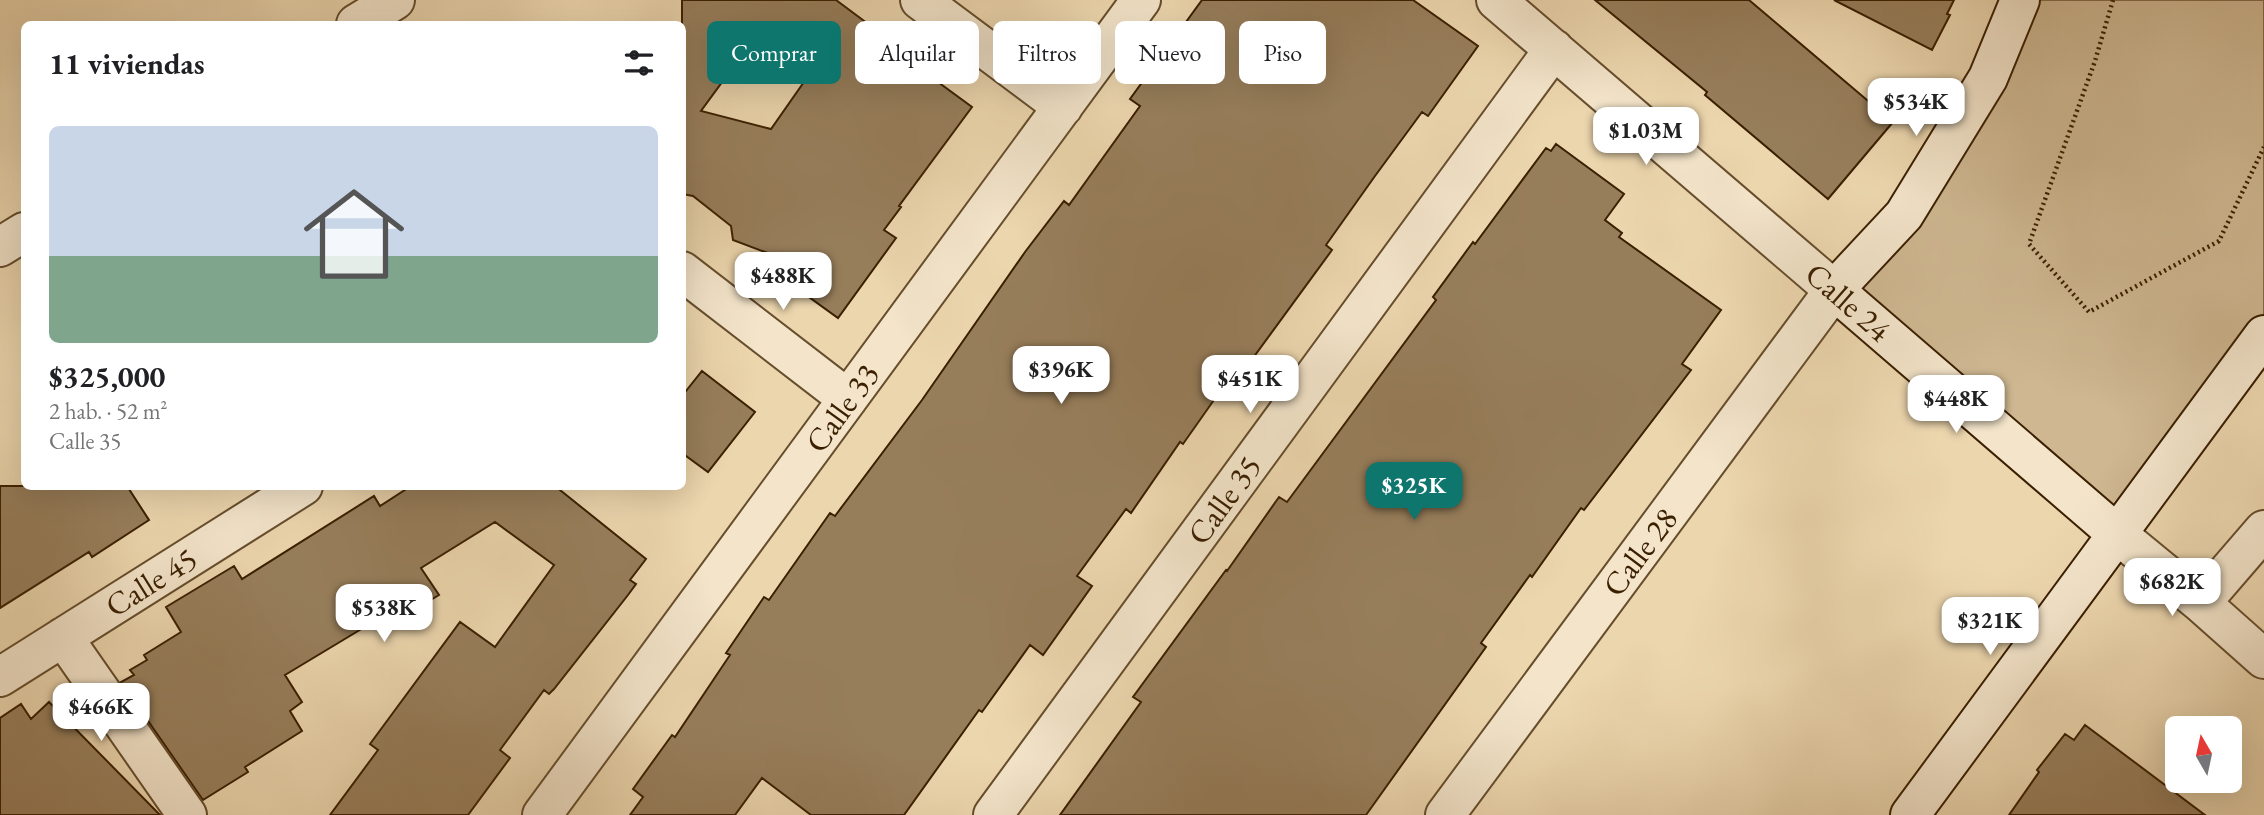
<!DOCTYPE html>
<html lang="es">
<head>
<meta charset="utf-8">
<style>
	body { margin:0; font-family:"EB Garamond",serif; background:#f6f6f6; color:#202124; height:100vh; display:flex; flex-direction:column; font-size:26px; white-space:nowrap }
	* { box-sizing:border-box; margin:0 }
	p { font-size:23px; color:#757577 }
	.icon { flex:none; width:38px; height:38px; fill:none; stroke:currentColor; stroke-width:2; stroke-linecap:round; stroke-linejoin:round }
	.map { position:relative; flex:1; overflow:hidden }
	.sheet { position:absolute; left:21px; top:21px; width:665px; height:469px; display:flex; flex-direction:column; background:#fff; border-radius:10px; box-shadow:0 7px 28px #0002 }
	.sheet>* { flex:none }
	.guide { position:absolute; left:707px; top:21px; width:665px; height:63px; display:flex; gap:14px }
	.needle { width:46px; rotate:351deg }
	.buttons { position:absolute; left:2165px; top:716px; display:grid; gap:14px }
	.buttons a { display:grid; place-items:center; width:77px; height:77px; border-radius:10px; background:#fff; box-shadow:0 7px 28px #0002; font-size:35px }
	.price { position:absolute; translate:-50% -60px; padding:0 16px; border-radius:14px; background:#fff; color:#222; font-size:23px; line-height:46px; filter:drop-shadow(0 2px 4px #0008) }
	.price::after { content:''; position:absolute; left:50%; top:42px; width:21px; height:16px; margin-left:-10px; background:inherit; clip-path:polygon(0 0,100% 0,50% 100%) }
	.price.on { background:#0f766e; color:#fff }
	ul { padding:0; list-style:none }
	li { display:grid; align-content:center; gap:14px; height:371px; padding:0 28px }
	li+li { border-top:2px solid #e0e0e0 }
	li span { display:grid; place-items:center; height:217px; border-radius:10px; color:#555 }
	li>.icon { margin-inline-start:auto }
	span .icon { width:126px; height:126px; fill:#fffc; stroke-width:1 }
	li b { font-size:30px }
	h2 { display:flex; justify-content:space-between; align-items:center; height:84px; padding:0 28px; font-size:30px }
	.tag { padding:0 24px; border-radius:10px; background:#fff; box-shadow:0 7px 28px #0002; font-size:24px; line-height:63px }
	.tag.on { background:#0f766e; color:#fff }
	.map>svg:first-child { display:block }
	.green { fill:#ceb791; stroke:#846b49; stroke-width:2 }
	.building { fill:#977e5b; stroke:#3a1f01; stroke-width:2; fill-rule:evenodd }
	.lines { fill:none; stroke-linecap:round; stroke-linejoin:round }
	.street-casing { stroke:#664d2c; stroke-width:42 }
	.secondary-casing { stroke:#3a1f01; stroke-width:42 }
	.path { stroke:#3a1f01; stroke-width:4.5; stroke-dasharray:2 3.5; stroke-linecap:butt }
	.street { stroke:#f3e4ca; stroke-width:38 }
	.secondary { stroke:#f3e4ca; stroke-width:38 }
	.labels { text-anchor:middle; stroke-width:7; stroke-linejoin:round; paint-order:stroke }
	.street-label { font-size:32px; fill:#3a1f01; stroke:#f3e4ca }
</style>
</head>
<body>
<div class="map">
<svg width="2264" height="815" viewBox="0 0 2264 815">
	<rect width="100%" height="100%" fill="#ecd6ae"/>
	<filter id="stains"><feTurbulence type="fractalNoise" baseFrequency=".00286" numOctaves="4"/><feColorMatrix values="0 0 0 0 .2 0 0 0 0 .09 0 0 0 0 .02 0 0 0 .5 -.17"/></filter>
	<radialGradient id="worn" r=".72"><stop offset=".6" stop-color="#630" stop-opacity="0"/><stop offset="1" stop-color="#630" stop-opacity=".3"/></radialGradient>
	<path class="green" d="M2020 0H2264V343L2117 534 1834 290Z"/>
	<path class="building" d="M682 0H836L911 56 908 60 972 107 899 206 901 207 884 230 896 238 838 318 777 274 786 260 733 240 731 226 693 196 682 194ZM753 40 806 79 771 129 701 111Z
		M1202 0H1413L1478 46 1428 116 1422 112 1375 176 1326 245 1332 250 1234 384 1228 380 1183 444 1180 442 1131 513 1126 509 1077 576 1092 586 1043 655 1030 645 982 712 979 710 904 815H811L762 778 735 815H630L643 797 633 789 672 735 675 737 730 655 726 653 764 597 769 600 830 513 835 516 922 400 1025 252 1064 201 1069 205 1140 106 1130 99Z
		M1595 0H1749L1893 122 1828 199 1705 95 1707 92Z
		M1834 0H1954L1947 14 1950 15 1932 50Z
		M1556 144 1624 194 1605 220 1622 233 1619 237 1721 310 1682 364 1691 370 1584 510 1581 508 1532 577 1530 575 1481 643 1486 647 1366 815H1060L1141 702 1133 697 1226 570 1227 571 1279 497 1287 502 1436 300 1433 297 1473 242 1475 244 1546 148 1551 151Z
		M702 371 755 412 708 472 682 453V396Z
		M0 486H127L149 520 92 557 89 552 0 608Z
		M411 486H555L646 559 630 580 636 584 628 595 554 689 549 694 544 690 500 750 510 758 468 815H330L378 750 370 744 460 622 495 647 554 565 495 522 421 568 439 595 389 625 383 616 285 675 302 702 290 711 302 731 245 767 248 772 203 800 121 682 134 675 130 670 147 660 144 655 181 632 166 607 234 566 242 579 374 496 380 506Z
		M49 702 160 815H0V718L21 704 31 719Z
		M2085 725 2205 815H2009L2039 772 2037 770 2065 734 2074 740Z"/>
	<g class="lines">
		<defs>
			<path id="street" d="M920 0 1063 107
				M356 24 395 0
				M0 247 24 232
				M682 271 848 399
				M2117 534 2201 603 2264 659
				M2201 603 2264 530
				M63 637 187 815
				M0 677 303 486
				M542 815 1141 0
				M993 815 1554 49
				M1445 815 1834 290 1496 0"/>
			<path id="secondary" d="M2020 0 1988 78 1904 215 1834 290 2117 534
				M1910 815 2264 335"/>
		</defs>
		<use href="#street" class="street-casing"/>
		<use href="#secondary" class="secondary-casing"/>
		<path class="path" d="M2113 0 2095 61 2029 244 2089 312 2219 241 2264 147"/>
		<use href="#street" class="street"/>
		<use href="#secondary" class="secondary"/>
	</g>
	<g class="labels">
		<g class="street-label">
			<text transform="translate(1848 302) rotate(41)" y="11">Calle 24</text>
			<text transform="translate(842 408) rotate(-54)" y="11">Calle 33</text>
			<text transform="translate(1224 500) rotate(-54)" y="11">Calle 35</text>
			<text transform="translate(1640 552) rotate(-53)" y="11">Calle 28</text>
			<text transform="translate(151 582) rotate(-32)" y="11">Calle 45</text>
		</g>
	</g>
	<rect width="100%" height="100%" filter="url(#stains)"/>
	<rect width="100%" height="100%" fill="url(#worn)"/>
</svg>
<div class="buttons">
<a><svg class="needle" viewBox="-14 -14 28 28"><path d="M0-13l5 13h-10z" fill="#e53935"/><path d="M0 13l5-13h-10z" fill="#757577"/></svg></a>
</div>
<b class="price" style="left:1916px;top:138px">$534K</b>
<b class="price" style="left:1646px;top:167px">$1.03M</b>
<b class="price" style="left:783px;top:312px">$488K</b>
<b class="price" style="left:1061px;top:406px">$396K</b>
<b class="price" style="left:1250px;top:415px">$451K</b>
<b class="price" style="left:1956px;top:435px">$448K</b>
<b class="price on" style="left:1414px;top:522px">$325K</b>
<b class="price" style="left:2172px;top:618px">$682K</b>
<b class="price" style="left:384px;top:644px">$538K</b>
<b class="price" style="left:1990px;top:657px">$321K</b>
<b class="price" style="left:101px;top:743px">$466K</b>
<div class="guide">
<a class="tag on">Comprar</a>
<a class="tag">Alquilar</a>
<a class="tag">Filtros</a>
<a class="tag">Nuevo</a>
<a class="tag">Piso</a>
</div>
<section class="sheet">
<h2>11 viviendas<svg class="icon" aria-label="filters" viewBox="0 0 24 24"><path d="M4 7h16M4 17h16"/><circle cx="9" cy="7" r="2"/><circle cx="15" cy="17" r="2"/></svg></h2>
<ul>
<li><span style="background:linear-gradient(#c9d6e8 60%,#7fa58c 0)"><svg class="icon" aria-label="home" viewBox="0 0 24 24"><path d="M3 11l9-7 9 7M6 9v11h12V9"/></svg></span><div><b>$325,000</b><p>2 hab. · 52 m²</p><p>Calle 35</p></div></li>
</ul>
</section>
</div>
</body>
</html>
